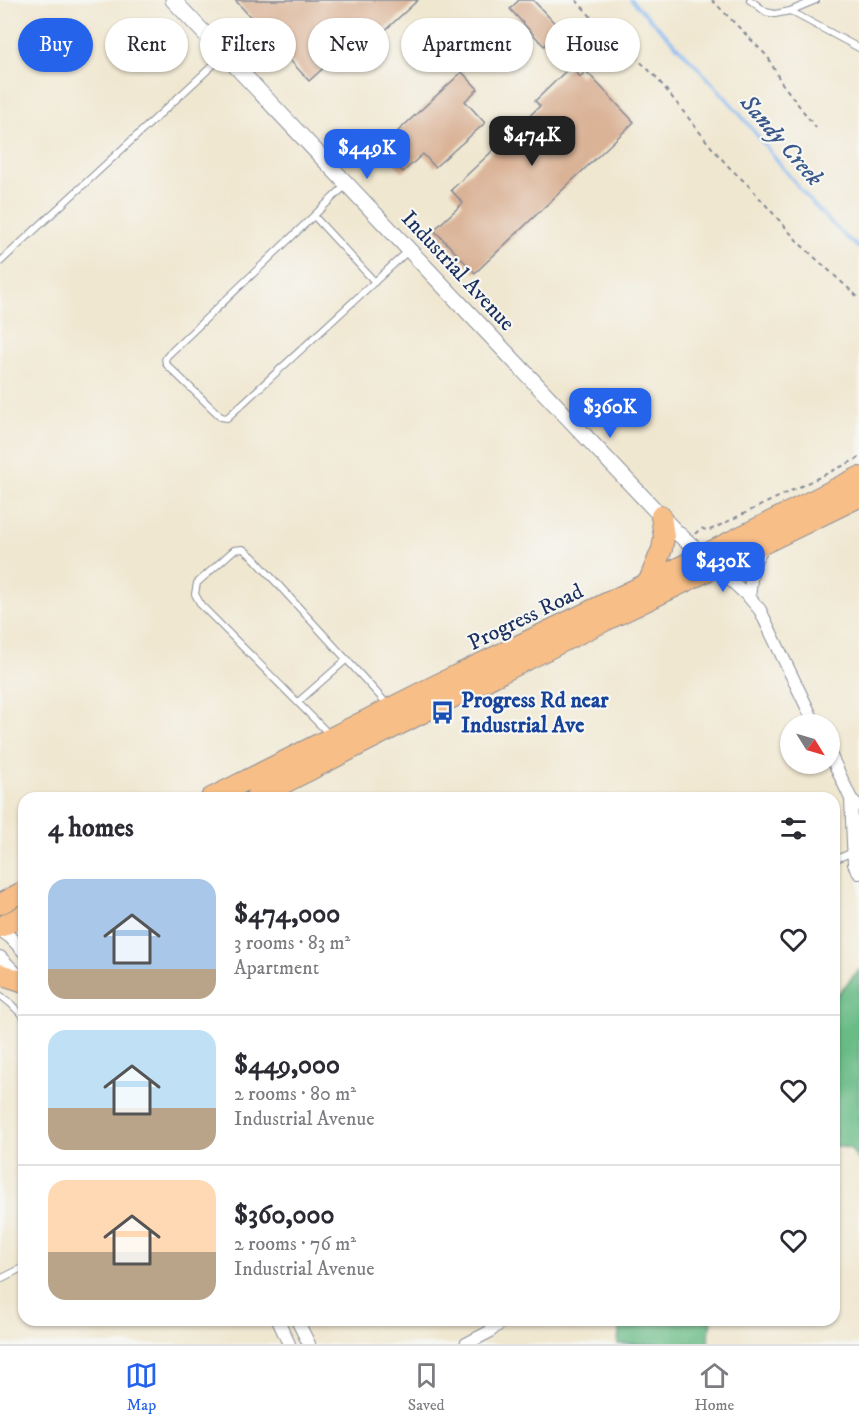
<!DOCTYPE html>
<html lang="en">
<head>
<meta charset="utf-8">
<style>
	body { margin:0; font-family:"IM FELL DW Pica",serif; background:#f2f2f3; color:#2b2b33; height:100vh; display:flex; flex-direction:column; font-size:22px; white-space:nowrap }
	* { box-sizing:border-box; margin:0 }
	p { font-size:20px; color:#7c7c81 }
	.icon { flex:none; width:33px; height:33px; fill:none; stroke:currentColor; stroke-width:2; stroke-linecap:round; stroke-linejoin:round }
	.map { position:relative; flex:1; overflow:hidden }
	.drawer { position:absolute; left:18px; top:792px; width:822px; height:534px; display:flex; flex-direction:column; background:#fff; border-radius:18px; box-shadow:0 2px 4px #0004 }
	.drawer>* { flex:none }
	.top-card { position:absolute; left:18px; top:18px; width:824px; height:54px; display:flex; gap:12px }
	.needle { width:39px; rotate:127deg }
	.buttons { position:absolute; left:780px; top:714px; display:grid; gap:12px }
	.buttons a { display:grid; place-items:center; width:60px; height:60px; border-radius:50%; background:#fff; box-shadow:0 2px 4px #0004; font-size:30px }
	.price { position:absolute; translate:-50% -51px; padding:0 14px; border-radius:12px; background:#2563eb; color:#fff; font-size:20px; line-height:39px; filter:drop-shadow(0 2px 3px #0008) }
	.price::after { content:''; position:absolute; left:50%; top:36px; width:18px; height:14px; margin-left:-9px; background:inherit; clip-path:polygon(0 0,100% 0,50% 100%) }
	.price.current { background:#222; color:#fff }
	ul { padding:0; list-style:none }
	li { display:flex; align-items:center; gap:18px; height:150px; padding:0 30px }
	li+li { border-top:2px solid #e1e1e2 }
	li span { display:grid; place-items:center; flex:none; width:168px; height:120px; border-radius:18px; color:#555 }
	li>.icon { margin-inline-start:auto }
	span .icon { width:72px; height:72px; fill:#fffc; stroke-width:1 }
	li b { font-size:26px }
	h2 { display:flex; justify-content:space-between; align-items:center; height:72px; padding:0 30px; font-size:26px }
	.pill { padding:0 21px; border-radius:27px; background:#fff; box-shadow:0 2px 4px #0004; font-size:21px; line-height:54px }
	.pill.current { background:#2563eb; color:#fff }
	.menu { display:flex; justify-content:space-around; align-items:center; height:84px; border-top:2px solid #e1e1e2; background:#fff; font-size:16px; color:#7c7c81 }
	.menu a { display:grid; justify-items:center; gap:3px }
	.menu .current { color:#2563eb }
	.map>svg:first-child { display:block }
	.forest { fill:#6bbc87; stroke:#437672; stroke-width:1.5 }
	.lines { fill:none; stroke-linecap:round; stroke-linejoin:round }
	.stream { stroke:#85b9f3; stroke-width:3 }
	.building { fill:#dab296 }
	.service-casing { stroke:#868b97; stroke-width:8 }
	.minor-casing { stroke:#868b97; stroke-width:14 }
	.tertiary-casing { stroke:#868b97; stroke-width:17 }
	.primary-casing { stroke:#868b97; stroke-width:22 }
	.path { stroke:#868b97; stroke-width:2; stroke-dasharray:4.5 4.5; stroke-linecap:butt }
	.service { stroke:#fff; stroke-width:6 }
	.minor { stroke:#fff; stroke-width:12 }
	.tertiary { stroke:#fff; stroke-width:15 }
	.primary { stroke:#f7be87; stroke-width:20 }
	.labels { text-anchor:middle; stroke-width:4.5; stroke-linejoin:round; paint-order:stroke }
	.street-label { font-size:22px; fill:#1b2f5e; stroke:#f6f6f2 }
	.transit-label { font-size:22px; font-weight:bold; fill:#164399; stroke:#f6f6f2; text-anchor:start }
	.water-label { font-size:24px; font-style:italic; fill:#3b588b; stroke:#f6f6f2 }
</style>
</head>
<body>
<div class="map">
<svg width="859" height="1344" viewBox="0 0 859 1344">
	<rect width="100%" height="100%" fill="#f6f6f2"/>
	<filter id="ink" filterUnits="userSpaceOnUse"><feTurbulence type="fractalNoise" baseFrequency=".0167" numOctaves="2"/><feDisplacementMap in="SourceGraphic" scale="12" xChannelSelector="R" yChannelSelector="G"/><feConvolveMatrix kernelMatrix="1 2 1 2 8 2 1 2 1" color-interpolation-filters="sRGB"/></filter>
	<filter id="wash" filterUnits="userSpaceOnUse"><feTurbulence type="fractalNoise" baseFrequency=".008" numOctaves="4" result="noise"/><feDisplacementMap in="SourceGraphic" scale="24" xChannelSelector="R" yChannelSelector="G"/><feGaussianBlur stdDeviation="1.35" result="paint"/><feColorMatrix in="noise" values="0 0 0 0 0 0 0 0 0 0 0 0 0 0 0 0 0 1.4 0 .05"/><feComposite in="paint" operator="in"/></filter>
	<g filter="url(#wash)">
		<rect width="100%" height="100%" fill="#f0e7d0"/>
		<path class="forest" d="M859 970V1160L850 1148 834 1146V998Z
			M620 1320H711L708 1344H618Z"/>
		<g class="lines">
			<path class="stream" d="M631 0C669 38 709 77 744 119 780 163 814 212 859 248"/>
		</g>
		<g id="blocks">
			<path class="building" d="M235 0H418L369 45 360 35 309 81Z
				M519 0H533L561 30 544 46 510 9Z
				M571 66 580 77 586 71 634 122 475 273 434 230 463 203 451 190 540 106 535 101Z
				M462 72 478 89 465 101 485 123 435 167 423 154 403 172 385 153 403 136 398 131Z"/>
		</g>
	</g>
	<g filter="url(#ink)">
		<use href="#blocks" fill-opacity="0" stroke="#868b97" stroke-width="1.5"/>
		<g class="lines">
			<defs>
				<path id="service" d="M750 0 766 12 775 14 790 11 859 48
					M790 11 816 0
					M347 184 169 354C165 358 164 360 167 365L221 417 227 418 408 251
					M314 216 375 282
					M0 262 224 55
					M298 702 347 659
					M330 735 201 605 195 594 197 583 234 550 243 549 252 556 388 705
					M834 860 853 852
					M0 995 11 1004 24 1017
					M0 1279 24 1267"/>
				<path id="minor" d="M716 567 749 597 760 610 815 724
					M749 597C752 577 750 564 763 548
					M830 754 851 799 857 805
					M851 799 854 864 859 873
					M0 930 10 937 24 952
					M0 957 21 978
					M278 1320 289 1344
					M297 1320 309 1344
					M466 1344 489 1332 504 1320"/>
				<path id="tertiary" d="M173 0 674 530 709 561"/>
				<path id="primary" d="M648 583 662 549 664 537 661 516
					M211 798 434 686 648 583 859 477
					M255 798 568 639 859 497
					M0 904 24 891
					M0 927 24 915
					M0 974 24 982"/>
			</defs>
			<use href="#service" class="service-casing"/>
			<use href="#minor" class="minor-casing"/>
			<use href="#tertiary" class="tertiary-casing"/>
			<use href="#primary" class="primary-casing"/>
			<path class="path" d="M576 0 594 20 623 45 656 77 713 149 729 167 750 187 800 244 859 298
				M712 0 768 57 781 82 816 128
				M695 534 701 528 708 531 859 458"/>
			<use href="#service" class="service"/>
			<use href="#minor" class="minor"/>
			<use href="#tertiary" class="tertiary"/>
			<use href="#primary" class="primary"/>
		</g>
	</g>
	<defs>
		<symbol id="bus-bare" viewBox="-9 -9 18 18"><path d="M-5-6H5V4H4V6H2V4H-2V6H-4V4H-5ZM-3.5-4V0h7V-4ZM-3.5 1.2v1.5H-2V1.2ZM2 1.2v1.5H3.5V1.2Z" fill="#1a4fb4" stroke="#f6f6f2" stroke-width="2.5" paint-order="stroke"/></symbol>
	</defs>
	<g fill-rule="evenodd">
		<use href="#bus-bare" x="426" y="696" width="33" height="33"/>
	</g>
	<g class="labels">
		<g class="street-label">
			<text transform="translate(459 270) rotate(47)" y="8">Industrial Avenue</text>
			<text transform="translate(525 616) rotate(-26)" y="8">Progress Road</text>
		</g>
		<g class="transit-label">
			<text x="461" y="707">Progress Rd near<tspan x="461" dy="25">Industrial Ave</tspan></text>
		</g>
		<g class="water-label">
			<text transform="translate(782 140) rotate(49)" y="8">Sandy Creek</text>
		</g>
	</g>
</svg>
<div class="buttons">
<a><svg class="needle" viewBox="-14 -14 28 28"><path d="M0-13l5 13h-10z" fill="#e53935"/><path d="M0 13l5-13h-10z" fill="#7c7c81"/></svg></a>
</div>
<b class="price current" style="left:532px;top:167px">$474K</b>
<b class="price" style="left:367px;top:180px">$449K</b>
<b class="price" style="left:610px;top:439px">$360K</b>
<b class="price" style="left:723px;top:593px">$430K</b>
<div class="top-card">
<a class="pill current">Buy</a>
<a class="pill">Rent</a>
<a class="pill">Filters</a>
<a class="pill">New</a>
<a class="pill">Apartment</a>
<a class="pill">House</a>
</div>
<section class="drawer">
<h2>4 homes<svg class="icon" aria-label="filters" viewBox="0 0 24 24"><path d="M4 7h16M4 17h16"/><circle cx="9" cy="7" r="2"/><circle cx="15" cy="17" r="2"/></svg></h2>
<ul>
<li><span style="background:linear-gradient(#a9c7e8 75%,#b9a48a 0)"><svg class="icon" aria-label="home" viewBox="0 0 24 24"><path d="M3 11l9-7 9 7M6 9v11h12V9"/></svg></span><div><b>$474,000</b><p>3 rooms · 83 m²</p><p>Apartment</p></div><svg class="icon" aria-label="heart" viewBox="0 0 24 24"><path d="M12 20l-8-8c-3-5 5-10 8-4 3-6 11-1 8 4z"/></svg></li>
<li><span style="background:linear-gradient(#bfe0f5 65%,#b9a48a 0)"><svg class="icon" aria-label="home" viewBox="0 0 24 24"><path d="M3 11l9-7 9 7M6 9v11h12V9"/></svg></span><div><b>$449,000</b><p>2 rooms · 80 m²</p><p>Industrial Avenue</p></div><svg class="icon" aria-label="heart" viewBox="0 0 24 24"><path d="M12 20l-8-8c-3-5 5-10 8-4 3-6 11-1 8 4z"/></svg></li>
<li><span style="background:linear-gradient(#ffd9b3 60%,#b9a48a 0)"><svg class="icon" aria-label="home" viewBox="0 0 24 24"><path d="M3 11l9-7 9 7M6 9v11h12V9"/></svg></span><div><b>$360,000</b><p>2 rooms · 76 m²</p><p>Industrial Avenue</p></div><svg class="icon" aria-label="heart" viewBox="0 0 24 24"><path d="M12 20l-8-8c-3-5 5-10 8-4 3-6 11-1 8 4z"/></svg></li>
</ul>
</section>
</div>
<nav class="menu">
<a class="current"><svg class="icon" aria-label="map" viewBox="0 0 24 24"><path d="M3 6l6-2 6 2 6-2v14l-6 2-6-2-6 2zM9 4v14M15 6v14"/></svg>Map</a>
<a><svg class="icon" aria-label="saved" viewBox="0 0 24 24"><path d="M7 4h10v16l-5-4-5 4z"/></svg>Saved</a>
<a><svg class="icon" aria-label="home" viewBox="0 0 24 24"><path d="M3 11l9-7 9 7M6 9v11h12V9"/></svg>Home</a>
</nav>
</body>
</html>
